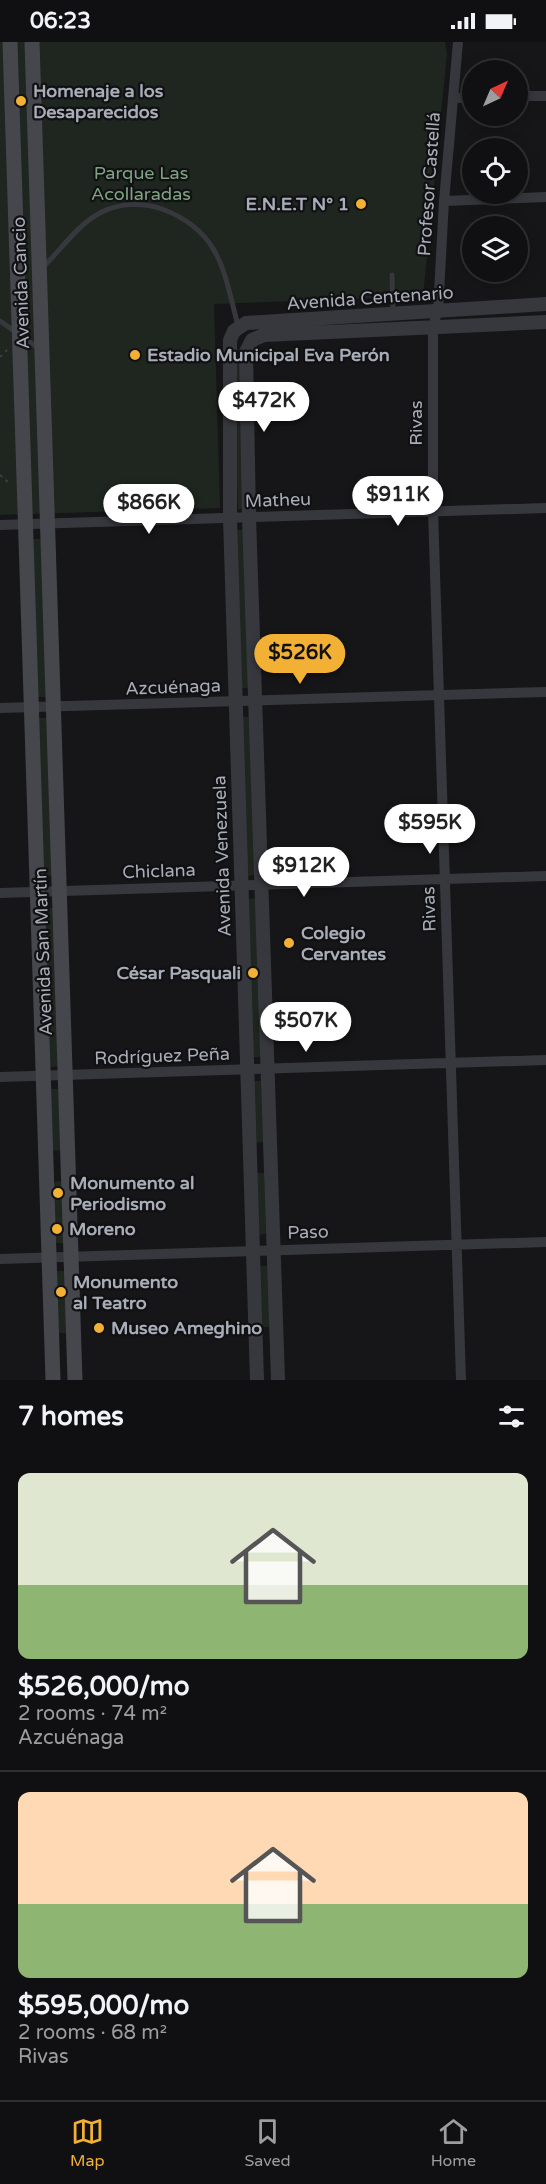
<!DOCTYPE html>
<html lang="en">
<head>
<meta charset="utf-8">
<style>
	body { margin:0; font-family:"Varela Round",sans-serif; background:#19191b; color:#f1f3f6; height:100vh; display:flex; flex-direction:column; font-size:22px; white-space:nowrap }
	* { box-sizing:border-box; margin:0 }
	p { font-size:20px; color:#9c9d9f }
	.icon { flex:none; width:33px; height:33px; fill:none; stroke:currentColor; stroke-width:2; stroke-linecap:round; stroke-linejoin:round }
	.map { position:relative; height:1338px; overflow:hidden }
	.side { display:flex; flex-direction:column; background:#101012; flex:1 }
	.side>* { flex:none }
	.needle { width:39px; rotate:44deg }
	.buttons { position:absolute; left:462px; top:18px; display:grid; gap:12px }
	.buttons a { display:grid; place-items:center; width:66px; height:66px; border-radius:50%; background:#101012; box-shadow:0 3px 15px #0003,0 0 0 2px #303032; font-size:30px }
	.price { position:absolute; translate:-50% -51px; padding:0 14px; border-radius:21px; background:#fff; color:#222; font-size:20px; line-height:39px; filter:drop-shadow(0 2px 3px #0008) }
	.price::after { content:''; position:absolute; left:50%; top:36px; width:18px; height:14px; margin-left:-9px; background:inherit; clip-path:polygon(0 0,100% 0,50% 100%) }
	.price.on { background:#f2b134; color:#111 }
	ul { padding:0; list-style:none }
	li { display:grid; align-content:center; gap:12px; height:318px; padding:0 18px }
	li+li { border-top:2px solid #303032 }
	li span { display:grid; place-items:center; height:186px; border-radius:12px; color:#555 }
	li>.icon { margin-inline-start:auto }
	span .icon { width:108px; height:108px; fill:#fffc; stroke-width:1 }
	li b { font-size:26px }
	h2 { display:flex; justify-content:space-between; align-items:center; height:72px; padding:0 18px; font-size:26px }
	.status { display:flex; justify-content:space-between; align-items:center; height:42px; padding:0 30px; background:#101012; direction:ltr }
	.status svg { height:16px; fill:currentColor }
	.tabs { display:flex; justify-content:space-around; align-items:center; height:84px; border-top:2px solid #303032; background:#101012; font-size:16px; color:#9c9d9f }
	.tabs a { display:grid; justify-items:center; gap:3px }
	.tabs .on { color:#f2b134 }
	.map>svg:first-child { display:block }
	.green { fill:#1e261f }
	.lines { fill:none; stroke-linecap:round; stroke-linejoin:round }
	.path { stroke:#3d3f44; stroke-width:2; stroke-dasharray:3 4.5; stroke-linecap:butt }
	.service { stroke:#37383d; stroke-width:5 }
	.minor { stroke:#37383d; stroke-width:10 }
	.tertiary { stroke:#37383d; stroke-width:14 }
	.secondary { stroke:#45474d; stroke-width:15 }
	.poi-dot { fill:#f2b134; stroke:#111113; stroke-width:2 }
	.labels { text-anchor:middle; stroke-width:4.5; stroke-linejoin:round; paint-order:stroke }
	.poi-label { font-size:18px; font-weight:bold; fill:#a8adb8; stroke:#111113; text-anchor:start }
	.park-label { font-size:18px; fill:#7fa381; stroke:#111113 }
	.street-label { font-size:18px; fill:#a8adb8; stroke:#111113 }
</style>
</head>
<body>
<div class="status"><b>06:23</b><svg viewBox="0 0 49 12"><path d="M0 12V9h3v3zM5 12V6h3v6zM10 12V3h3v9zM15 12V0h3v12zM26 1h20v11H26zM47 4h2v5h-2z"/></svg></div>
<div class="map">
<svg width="546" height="1338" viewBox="0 0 546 1338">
	<rect width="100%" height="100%" fill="#161618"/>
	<path class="green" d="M0 0H445L447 12 423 254 214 262 220 466 0 473Z
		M242 308 248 467H238L232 309Z
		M235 488H244L251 646H241Z
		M31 497H41L47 655H37Z
		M241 675H251L257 833 247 834Z
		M38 676H48L53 834H44Z
		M256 856 262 1015H252L246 857Z
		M45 866H54L60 1024 50 1025Z
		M251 1039H261L263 1100 253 1101Z
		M50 1047H60L62 1108 52 1109Z
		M255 1131H264L266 1192 257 1193Z
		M63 1139 65 1201H55L53 1140Z
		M260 1224H270L272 1285H262Z
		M56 1229H66L68 1291H58Z"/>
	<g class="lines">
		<path class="path" d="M0 315 7 308
			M0 433 11 443"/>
		<path class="service" d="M43 225C61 208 77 183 100 171 118 161 142 160 162 167 221 189 224 230 238 284
			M392 233 393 270
			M0 279 38 306"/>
		<path class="minor" d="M518 54H546
			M453 56H472
			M444 159 546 155
			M435 277 438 269 444 159 458 0
			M433 287V469L461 1338
			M0 483 546 466
			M0 666 546 650
			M0 851 546 834
			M0 1035 546 1018
			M0 1217 546 1200"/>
		<path class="tertiary" d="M257 1338 230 476V298L234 289 246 281 546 262
			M278 1338 249 475 246 310 252 298 264 293 546 280"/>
		<path class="secondary" d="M10 0 53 1338
			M32 0 75 1338"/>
	</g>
	<g class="poi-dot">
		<circle cx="21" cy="59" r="6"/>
		<circle cx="361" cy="162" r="6"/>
		<circle cx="135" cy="313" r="6"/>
		<circle cx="289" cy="901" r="6"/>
		<circle cx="253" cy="931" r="6"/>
		<circle cx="58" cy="1151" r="6"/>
		<circle cx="57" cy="1187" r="6"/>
		<circle cx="61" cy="1250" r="6"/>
		<circle cx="99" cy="1286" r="6"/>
	</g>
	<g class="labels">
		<g class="poi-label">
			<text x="33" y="55">Homenaje a los<tspan x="33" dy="21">Desaparecidos</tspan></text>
			<text x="349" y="168" text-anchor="end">E.N.E.T N° 1</text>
			<text x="147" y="319">Estadio Municipal Eva Perón</text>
			<text x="301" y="897">Colegio<tspan x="301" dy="21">Cervantes</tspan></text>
			<text x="241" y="937" text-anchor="end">César Pasquali</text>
			<text x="70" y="1147">Monumento al<tspan x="70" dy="21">Periodismo</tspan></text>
			<text x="69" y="1193">Moreno</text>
			<text x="73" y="1246">Monumento<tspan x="73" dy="21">al Teatro</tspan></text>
			<text x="111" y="1292">Museo Ameghino</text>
		</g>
		<g class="park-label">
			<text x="141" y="137">Parque Las<tspan x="141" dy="21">Acollaradas</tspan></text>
		</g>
		<g class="street-label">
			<text transform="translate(429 142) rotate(-86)" y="6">Profesor Castellá</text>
			<text transform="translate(21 241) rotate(-92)" y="6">Avenida Cancio</text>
			<text transform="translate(370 256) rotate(-4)" y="6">Avenida Centenario</text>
			<text transform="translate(416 381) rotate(-90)" y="6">Rivas</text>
			<text transform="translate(278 458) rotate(-2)" y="6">Matheu</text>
			<text transform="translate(173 645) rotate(-2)" y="6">Azcuénaga</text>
			<text transform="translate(222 814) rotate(-92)" y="6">Avenida Venezuela</text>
			<text transform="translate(159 829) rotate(-2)" y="6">Chiclana</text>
			<text transform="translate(429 867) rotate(-92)" y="6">Rivas</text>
			<text transform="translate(43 910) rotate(-92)" y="6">Avenida San Martín</text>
			<text transform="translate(162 1014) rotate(-2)" y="6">Rodríguez Peña</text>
			<text transform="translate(308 1190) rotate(-2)" y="6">Paso</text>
		</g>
	</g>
</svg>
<div class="buttons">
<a><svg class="needle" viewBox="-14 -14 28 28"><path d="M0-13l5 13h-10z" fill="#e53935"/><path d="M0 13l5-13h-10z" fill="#9c9d9f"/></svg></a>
<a><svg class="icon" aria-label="locate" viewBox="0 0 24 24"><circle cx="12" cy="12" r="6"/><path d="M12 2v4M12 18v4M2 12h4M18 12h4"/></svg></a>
<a><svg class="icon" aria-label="layers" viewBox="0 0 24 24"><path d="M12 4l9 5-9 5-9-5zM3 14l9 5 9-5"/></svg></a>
</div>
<b class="price" style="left:264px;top:391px">$472K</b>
<b class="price" style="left:398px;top:485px">$911K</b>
<b class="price" style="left:149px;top:493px">$866K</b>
<b class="price on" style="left:300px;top:643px">$526K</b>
<b class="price" style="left:430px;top:813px">$595K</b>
<b class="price" style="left:304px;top:856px">$912K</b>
<b class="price" style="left:306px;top:1011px">$507K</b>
</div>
<section class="side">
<h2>7 homes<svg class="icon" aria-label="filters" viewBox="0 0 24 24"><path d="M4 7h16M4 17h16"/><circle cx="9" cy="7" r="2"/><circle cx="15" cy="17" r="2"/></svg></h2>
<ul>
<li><span style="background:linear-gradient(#dfe7d0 60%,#8fb573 0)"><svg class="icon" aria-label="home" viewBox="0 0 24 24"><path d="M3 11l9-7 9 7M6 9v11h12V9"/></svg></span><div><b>$526,000/mo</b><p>2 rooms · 74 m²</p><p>Azcuénaga</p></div></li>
<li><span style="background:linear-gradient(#ffd9b3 60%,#8fb573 0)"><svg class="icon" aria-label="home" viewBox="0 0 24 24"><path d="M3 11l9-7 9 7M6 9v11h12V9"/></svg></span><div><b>$595,000/mo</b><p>2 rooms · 68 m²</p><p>Rivas</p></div></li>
</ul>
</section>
<nav class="tabs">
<a class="on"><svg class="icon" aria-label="map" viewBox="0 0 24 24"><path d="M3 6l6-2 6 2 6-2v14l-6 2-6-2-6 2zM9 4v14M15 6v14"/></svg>Map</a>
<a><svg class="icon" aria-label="saved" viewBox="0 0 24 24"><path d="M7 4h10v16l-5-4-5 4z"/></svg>Saved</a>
<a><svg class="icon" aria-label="home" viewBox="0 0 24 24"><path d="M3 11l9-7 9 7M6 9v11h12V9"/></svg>Home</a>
</nav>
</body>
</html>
